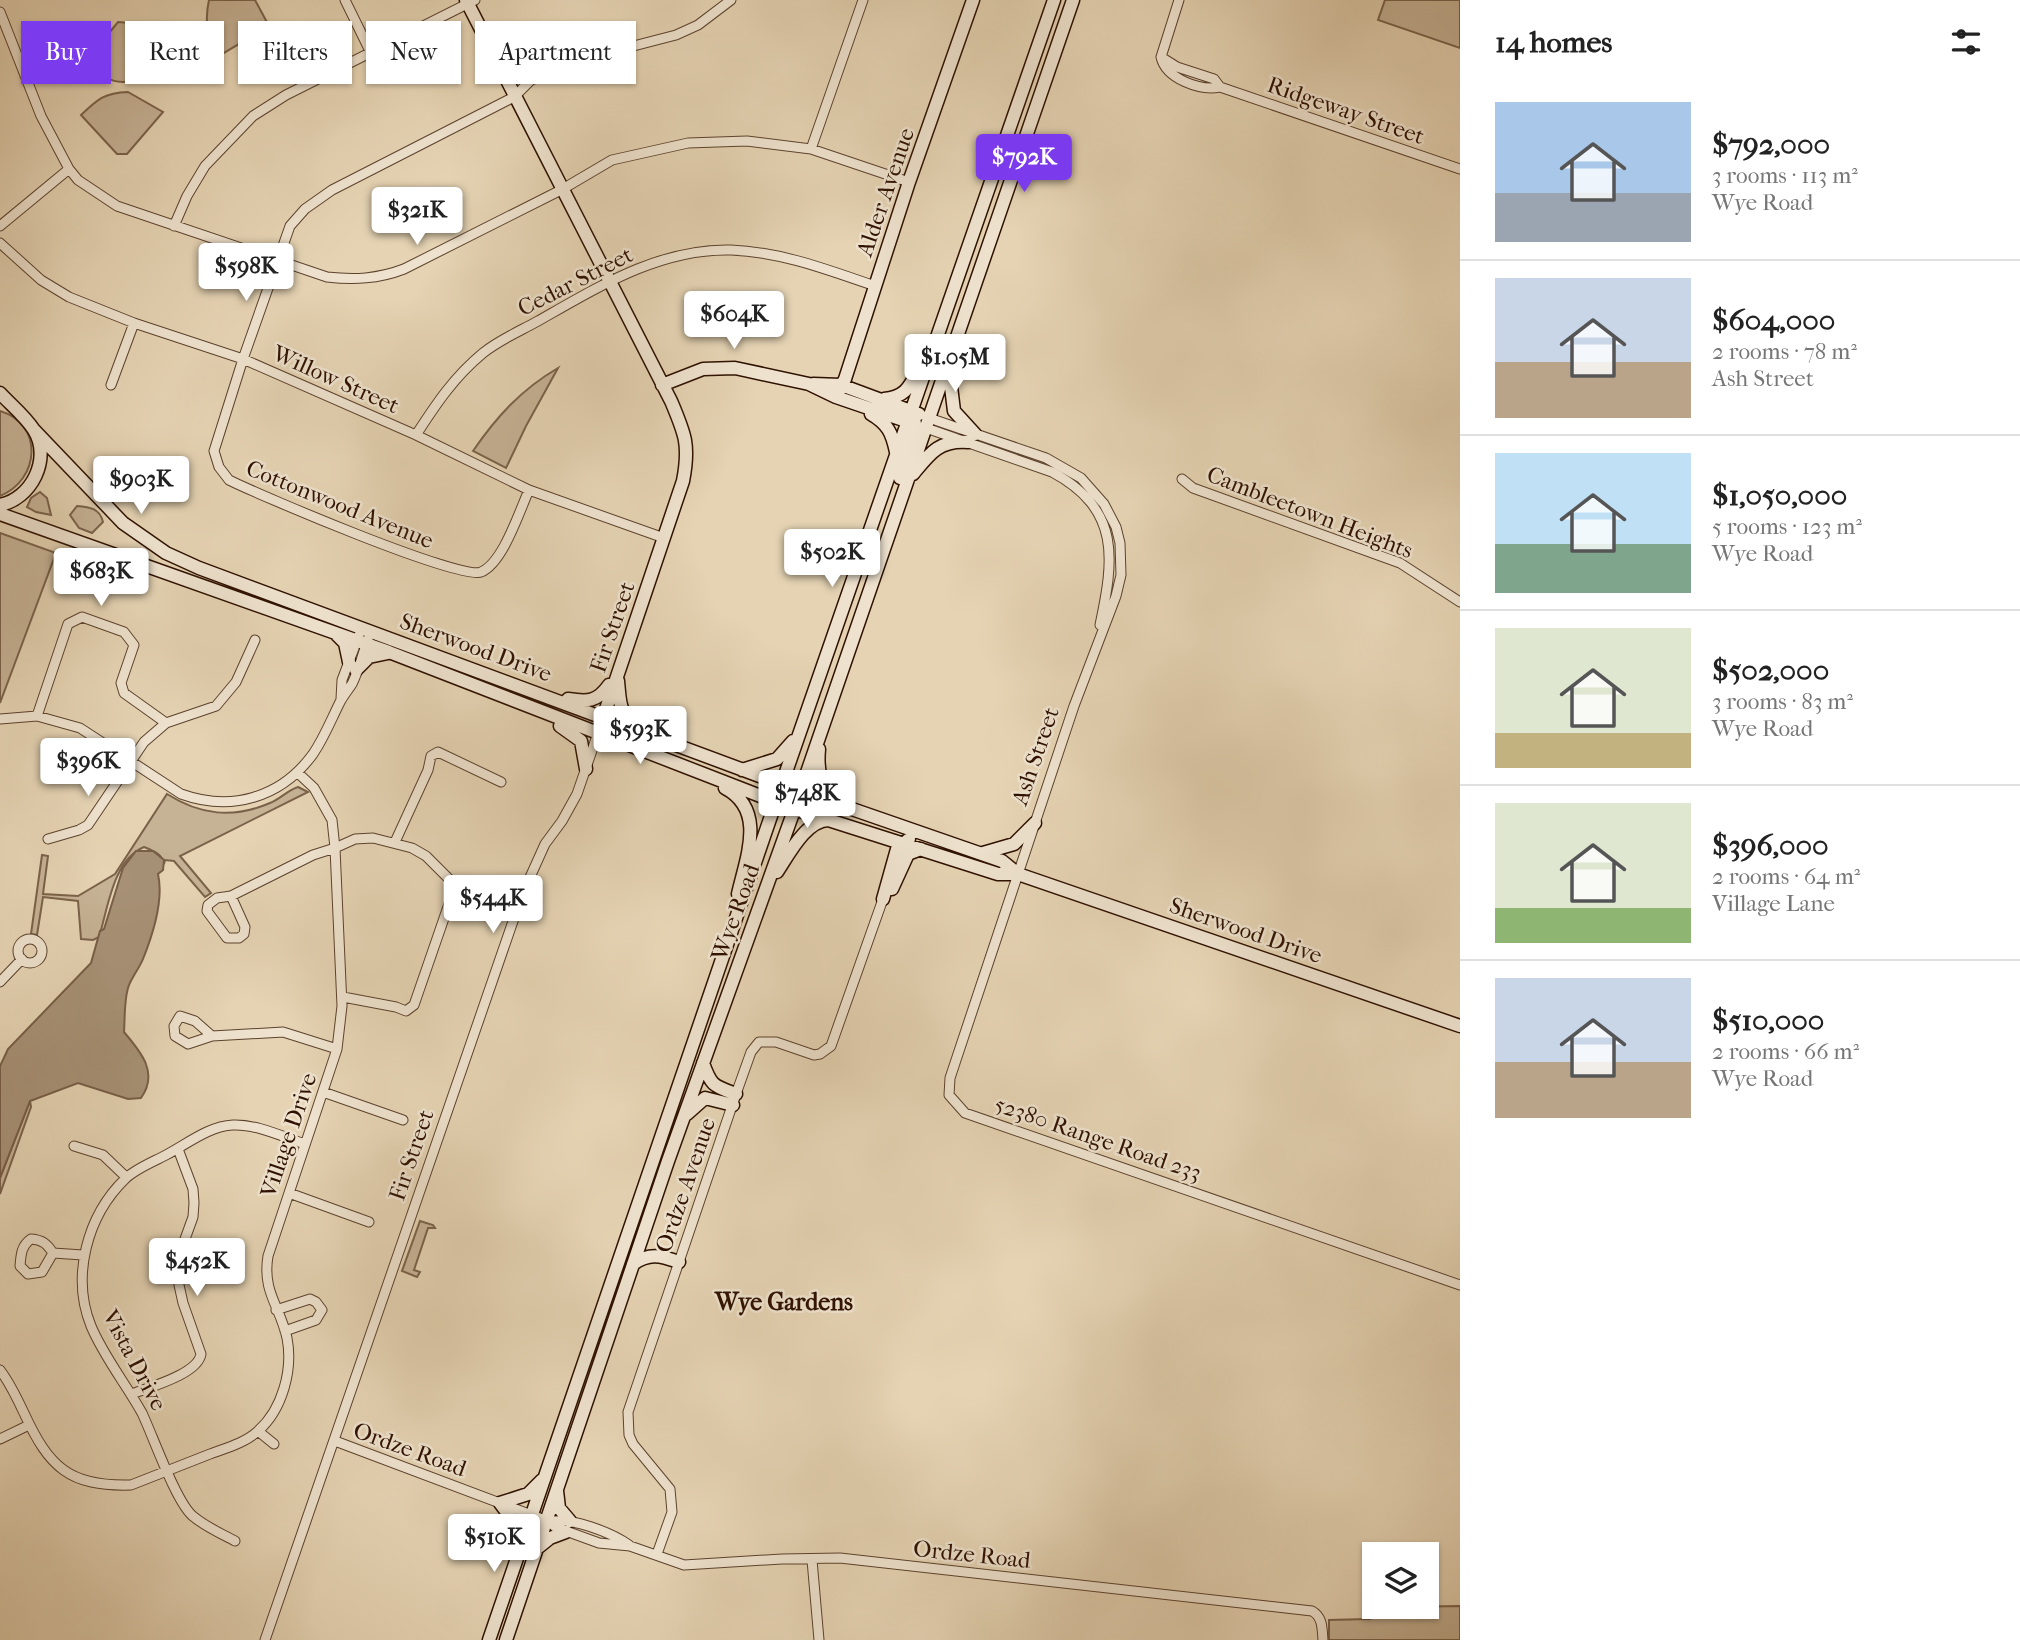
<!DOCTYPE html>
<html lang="en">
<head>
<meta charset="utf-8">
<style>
	body { margin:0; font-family:"IM FELL French Canon",serif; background:#f6f6f6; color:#222; height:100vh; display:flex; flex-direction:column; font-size:26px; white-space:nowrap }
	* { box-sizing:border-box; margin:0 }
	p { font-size:23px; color:#767676 }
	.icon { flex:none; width:38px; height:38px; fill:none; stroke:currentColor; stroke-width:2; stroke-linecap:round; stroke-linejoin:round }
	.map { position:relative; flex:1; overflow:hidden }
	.side { display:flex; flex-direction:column; background:#fff; width:560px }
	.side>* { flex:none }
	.hud { position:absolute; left:21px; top:21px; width:665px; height:63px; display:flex; gap:14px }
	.controls { position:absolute; left:1362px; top:1542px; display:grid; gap:14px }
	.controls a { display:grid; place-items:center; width:77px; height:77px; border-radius:0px; background:#fff; box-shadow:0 2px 5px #0004; font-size:35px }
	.price { position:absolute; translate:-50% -60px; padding:0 16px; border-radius:7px; background:#fff; color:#222; font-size:23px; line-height:46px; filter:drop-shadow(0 2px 4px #0008) }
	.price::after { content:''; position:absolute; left:50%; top:42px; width:21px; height:16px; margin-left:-10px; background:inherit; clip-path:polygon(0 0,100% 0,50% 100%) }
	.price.selected { background:#7c3aed; color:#fff }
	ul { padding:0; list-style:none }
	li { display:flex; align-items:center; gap:21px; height:175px; padding:0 35px }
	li+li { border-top:2px solid #e0e0e0 }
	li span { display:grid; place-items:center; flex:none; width:196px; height:140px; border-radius:0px; color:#555 }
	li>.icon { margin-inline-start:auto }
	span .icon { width:84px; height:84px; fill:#fffc; stroke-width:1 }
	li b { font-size:30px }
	h2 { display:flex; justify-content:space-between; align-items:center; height:84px; padding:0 35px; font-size:30px }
	.pill { padding:0 24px; border-radius:0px; background:#fff; box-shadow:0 2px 5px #0004; font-size:24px; line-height:63px }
	.pill.selected { background:#7c3aed; color:#fff }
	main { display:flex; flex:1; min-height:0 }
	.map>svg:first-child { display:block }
	.green { fill:#c6b295; stroke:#7a624a; stroke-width:2 }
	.water { fill:#a79176; stroke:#775e47; stroke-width:2 }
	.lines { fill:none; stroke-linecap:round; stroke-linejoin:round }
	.street-casing { stroke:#5c422d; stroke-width:11 }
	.secondary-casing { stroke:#2f1100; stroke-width:15 }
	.street { stroke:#eee2ce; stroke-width:9 }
	.secondary { stroke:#eee2ce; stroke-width:12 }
	.labels { text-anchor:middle; stroke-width:5; stroke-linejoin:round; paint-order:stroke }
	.street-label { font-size:23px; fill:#2f1100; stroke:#eee2ce }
	.neighbourhood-label { font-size:24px; font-weight:bold; fill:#2f1100; stroke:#eee2ce }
</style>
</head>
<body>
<main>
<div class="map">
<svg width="1460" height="1640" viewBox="0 0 1460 1640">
	<rect width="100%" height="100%" fill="#e5d3b3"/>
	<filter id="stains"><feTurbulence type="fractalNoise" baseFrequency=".00286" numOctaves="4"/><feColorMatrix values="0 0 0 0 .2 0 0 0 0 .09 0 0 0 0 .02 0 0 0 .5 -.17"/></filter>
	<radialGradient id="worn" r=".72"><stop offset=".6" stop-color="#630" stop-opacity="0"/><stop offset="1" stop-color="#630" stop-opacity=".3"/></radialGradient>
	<path class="green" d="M209 0H255L269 26 217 57C208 37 204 22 209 0Z
		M1385 0H1460V48L1378 20Z
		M118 22 129 23 161 54C156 60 152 68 146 73 124 91 101 79 85 62Z
		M128 92 163 112 127 154H117L81 115C98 99 104 93 128 92Z
		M558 368 526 426 506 468 473 451C497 416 522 389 558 368Z
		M0 411C44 424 40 480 0 496Z
		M40 492 47 498 51 515 36 512 27 507 31 498Z
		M77 506C89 507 100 508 103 522L92 533 79 528 70 515Z
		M0 533 56 553 0 703Z
		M298 787 308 792 180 856 211 893 205 897 174 861 165 860 164 864C162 854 154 851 144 847 113 860 108 908 99 937L93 940 81 939 78 901 43 897 37 935 31 934 42 855 48 856 43 894 78 896 115 874 167 794C200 815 233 819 270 803 280 799 288 790 298 787Z
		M30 1101 31 1107 0 1194V1178Z
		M420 1221 433 1225 435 1228H428L414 1270 420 1272 417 1277 402 1271Z
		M1460 1606V1640H1329V1620L1370 1619 1386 1610 1400 1607Z"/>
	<path class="water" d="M136 851H153L164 860 163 870 158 874C164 900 153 934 143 959 139 969 131 978 128 988 124 1002 125 1017 124 1032 141 1052 159 1073 141 1098L128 1099 78 1083 30 1101 0 1178V1066L8 1049 91 963 100 931 104 929 123 868Z"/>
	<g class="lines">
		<defs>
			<path id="street" d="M345 0 370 51
				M0 12 41 116 69 169 78 180 117 206 327 277C354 280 378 279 404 269L561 190 612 160 688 143 747 141 811 149 909 182
				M1161 57C1166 79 1200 91 1220 87L1460 169
				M1161 57 1177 67 1214 79 1220 87
				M1161 57 1179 0
				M811 149 863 0
				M0 226 69 169
				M174 226 187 196 205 166 253 116 286 95 475 0
				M0 243 41 280 69 297 134 323 243 359 416 435 529 490 664 538
				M111 385 134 323
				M929 418 1046 458 1081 478 1104 504 1116 527 1120 543 1121 575 1116 596 1074 706 950 1078 949 1095 965 1113 1460 1285
				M926 428 1052 472C1121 509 1114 559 1100 625
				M416 435C436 404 454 377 483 353 499 340 520 331 538 321 598 287 660 248 731 250 782 252 828 270 875 286
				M1182 479 1193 488 1400 563 1460 602
				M529 490C519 512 503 563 481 572 461 581 259 495 229 480L219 467 214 451 243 359 290 226 305 209 332 190 514 97 531 80 595 56 676 35 698 25 731 0
				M341 699 342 680 359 635
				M37 716 68 624 82 617 124 632 134 645 121 683 124 693 166 723
				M0 719 37 716 80 728 181 794C231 812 281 798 313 754 324 738 331 720 340 702 343 696 348 690 352 684 359 670 363 653 368 639
				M48 839 79 830 88 825 144 742 166 723 216 706 236 682 255 640
				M395 842 428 770 431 756 438 752 501 782
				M231 896 245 927 244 934 239 938H227L207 911 208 905 217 898 231 896 313 855 335 848 355 839 373 838 412 848 426 856 451 881V898L414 1005 406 1011 396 1007 343 997
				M18 951a12 12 0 1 1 24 0a12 12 0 1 1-24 0Z
				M0 982 22 959
				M212 1036 195 1021 180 1016 174 1026 175 1036 188 1044 212 1036 283 1032 337 1049
				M323 1092 403 1120
				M74 1146 103 1155 126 1177
				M289 1193 369 1222
				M31 1239C43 1240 47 1244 53 1253L42 1272 28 1274 20 1266C21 1255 21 1246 31 1239Z
				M53 1253 83 1255
				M276 1310 310 1299 316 1302 322 1310 316 1320 285 1331
				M0 1370C10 1383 17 1398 24 1413 49 1467 69 1487 131 1485 157 1475 184 1464 210 1454 226 1448 245 1443 258 1431 283 1409 293 1369 287 1338 280 1306 262 1292 268 1256L337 1049 342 1006 335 848 332 820 314 788 298 773
				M132 1394C150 1387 198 1374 201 1354L183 1303 179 1285 181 1250 193 1217 194 1203 193 1189 178 1149
				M258 1431 274 1444
				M0 1439 29 1425
				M335 1441 550 1522 555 1527 599 1543 630 1546 684 1565 782 1559 840 1558 1312 1611C1323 1617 1322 1629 1323 1640
				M550 1522C570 1516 612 1533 629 1545
				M235 1541C222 1534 206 1527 194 1517 177 1505 153 1436 142 1413 126 1384 104 1357 91 1326 71 1276 87 1216 125 1179 135 1169 153 1162 166 1155 187 1144 209 1126 233 1125 257 1124 283 1137 305 1144
				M657 1554 672 1512 670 1489 633 1444 629 1435 628 1412 736 1094 751 1052 759 1042H776L814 1055 820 1054 831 1046 883 899
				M812 1560 819 1640
				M265 1640 522 895 545 844 562 821 577 794 598 733"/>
			<path id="secondary" d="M466 0 671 401C685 434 690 445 683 481L601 724
				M949 370 954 411 975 434
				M813 384 841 385 919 414
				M662 385 703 369 735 368 809 384 836 397 915 424
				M0 393C11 405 25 416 34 430 52 459 31 499 0 505
				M836 397 845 379 909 182 973 0
				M884 399C907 397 910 385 920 367
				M871 414C888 424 892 433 896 452
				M34 430 123 523 166 553 199 568 800 791 1002 861 1018 874
				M913 474C930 453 939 440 968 442
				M900 478 915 424 914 418
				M0 514 389 652 794 809 998 874H1018L1460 1026
				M337 635 345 643 349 662
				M356 670 369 657 388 653
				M618 681C621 712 618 710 644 727
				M568 699C588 702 597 702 609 685
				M560 726 581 741 586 769
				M819 749C817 771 820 786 838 801
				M742 770 777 759 793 741
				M725 788C767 810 746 858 738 894
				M983 853 1014 844 1035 823
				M777 872C789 854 806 820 829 820
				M892 889 908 854 921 849
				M883 899 897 849 909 839
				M703 1063C711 1086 714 1086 736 1094
				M687 1114 705 1098 733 1105
				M633 1264C650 1252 661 1256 679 1262
				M557 1491 559 1508 570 1521
				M519 1546 514 1522 500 1503 528 1494 542 1480
				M535 1550 550 1538 566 1532
				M489 1640 785 775 1054 0
				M506 1640 668 1161 792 816 1073 0"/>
		</defs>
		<use href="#street" class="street-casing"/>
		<use href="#secondary" class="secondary-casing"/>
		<use href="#street" class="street"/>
		<use href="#secondary" class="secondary"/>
	</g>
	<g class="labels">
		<g class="street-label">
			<text transform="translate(1346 110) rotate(19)" y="8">Ridgeway Street</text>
			<text transform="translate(885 192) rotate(-71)" y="8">Alder Avenue</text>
			<text transform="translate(575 281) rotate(-27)" y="8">Cedar Street</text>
			<text transform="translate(336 379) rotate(24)" y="8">Willow Street</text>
			<text transform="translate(340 504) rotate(22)" y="8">Cottonwood Avenue</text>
			<text transform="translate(1310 512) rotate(21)" y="8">Cambleetown Heights</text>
			<text transform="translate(612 627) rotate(-71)" y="8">Fir Street</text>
			<text transform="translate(476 647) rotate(20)" y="8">Sherwood Drive</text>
			<text transform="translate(1035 756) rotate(-71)" y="8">Ash Street</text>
			<text transform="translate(735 912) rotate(-70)" y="8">Wye Road</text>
			<text transform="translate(1246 930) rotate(19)" y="8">Sherwood Drive</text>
			<text transform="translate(288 1135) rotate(-71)" y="8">Village Drive</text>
			<text transform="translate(1098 1138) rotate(19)" y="8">52380 Range Road 233</text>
			<text transform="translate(411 1155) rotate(-71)" y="8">Fir Street</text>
			<text transform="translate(685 1185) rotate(-71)" y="8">Ordze Avenue</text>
			<text transform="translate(135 1360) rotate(62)" y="8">Vista Drive</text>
			<text transform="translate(410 1449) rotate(20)" y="8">Ordze Road</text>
			<text transform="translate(972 1554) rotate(6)" y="8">Ordze Road</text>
		</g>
		<g class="neighbourhood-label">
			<text x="784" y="1310">Wye Gardens</text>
		</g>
	</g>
	<rect width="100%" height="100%" filter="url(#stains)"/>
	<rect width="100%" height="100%" fill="url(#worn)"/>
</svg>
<div class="controls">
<a><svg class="icon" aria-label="layers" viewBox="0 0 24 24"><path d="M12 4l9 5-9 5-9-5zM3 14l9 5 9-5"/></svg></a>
</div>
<b class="price selected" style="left:1024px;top:194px">$792K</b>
<b class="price" style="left:417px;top:247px">$321K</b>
<b class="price" style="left:246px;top:303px">$598K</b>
<b class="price" style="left:734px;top:351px">$604K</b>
<b class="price" style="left:955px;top:394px">$1.05M</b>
<b class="price" style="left:141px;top:516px">$903K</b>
<b class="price" style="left:832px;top:589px">$502K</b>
<b class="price" style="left:101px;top:608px">$683K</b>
<b class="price" style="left:640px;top:766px">$593K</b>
<b class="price" style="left:88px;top:798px">$396K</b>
<b class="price" style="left:807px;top:830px">$748K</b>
<b class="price" style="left:493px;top:935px">$544K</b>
<b class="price" style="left:197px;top:1298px">$452K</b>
<b class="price" style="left:494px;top:1574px">$510K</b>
<div class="hud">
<a class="pill selected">Buy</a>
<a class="pill">Rent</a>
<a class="pill">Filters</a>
<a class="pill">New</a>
<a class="pill">Apartment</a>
</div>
</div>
<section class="side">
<h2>14 homes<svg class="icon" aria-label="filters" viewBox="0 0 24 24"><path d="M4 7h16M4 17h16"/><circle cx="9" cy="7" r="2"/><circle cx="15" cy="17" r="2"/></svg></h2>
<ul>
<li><span style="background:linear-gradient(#a9c7e8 65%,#9aa5b1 0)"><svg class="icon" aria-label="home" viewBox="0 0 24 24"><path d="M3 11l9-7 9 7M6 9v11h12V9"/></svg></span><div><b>$792,000</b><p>3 rooms · 113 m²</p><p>Wye Road</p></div></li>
<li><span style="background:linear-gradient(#c9d6e8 60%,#b9a48a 0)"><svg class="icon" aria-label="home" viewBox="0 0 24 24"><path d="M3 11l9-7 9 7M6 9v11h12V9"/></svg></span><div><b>$604,000</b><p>2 rooms · 78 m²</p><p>Ash Street</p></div></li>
<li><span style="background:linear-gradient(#bfe0f5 65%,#7fa58c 0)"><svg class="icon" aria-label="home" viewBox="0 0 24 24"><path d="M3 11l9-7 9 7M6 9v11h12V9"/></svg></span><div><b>$1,050,000</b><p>5 rooms · 123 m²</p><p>Wye Road</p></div></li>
<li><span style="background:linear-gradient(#dfe7d0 75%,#c2b280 0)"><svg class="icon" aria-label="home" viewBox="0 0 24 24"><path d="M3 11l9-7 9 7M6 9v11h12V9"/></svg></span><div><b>$502,000</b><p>3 rooms · 83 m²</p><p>Wye Road</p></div></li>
<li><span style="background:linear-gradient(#dfe7d0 75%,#8fb573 0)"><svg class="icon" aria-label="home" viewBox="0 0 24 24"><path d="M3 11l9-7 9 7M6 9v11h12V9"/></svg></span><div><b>$396,000</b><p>2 rooms · 64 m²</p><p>Village Lane</p></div></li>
<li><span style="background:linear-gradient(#c9d6e8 60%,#b9a48a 0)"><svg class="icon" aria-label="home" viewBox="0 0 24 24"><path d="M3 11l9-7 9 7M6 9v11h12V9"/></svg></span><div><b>$510,000</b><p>2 rooms · 66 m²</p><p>Wye Road</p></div></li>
</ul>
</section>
</main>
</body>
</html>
